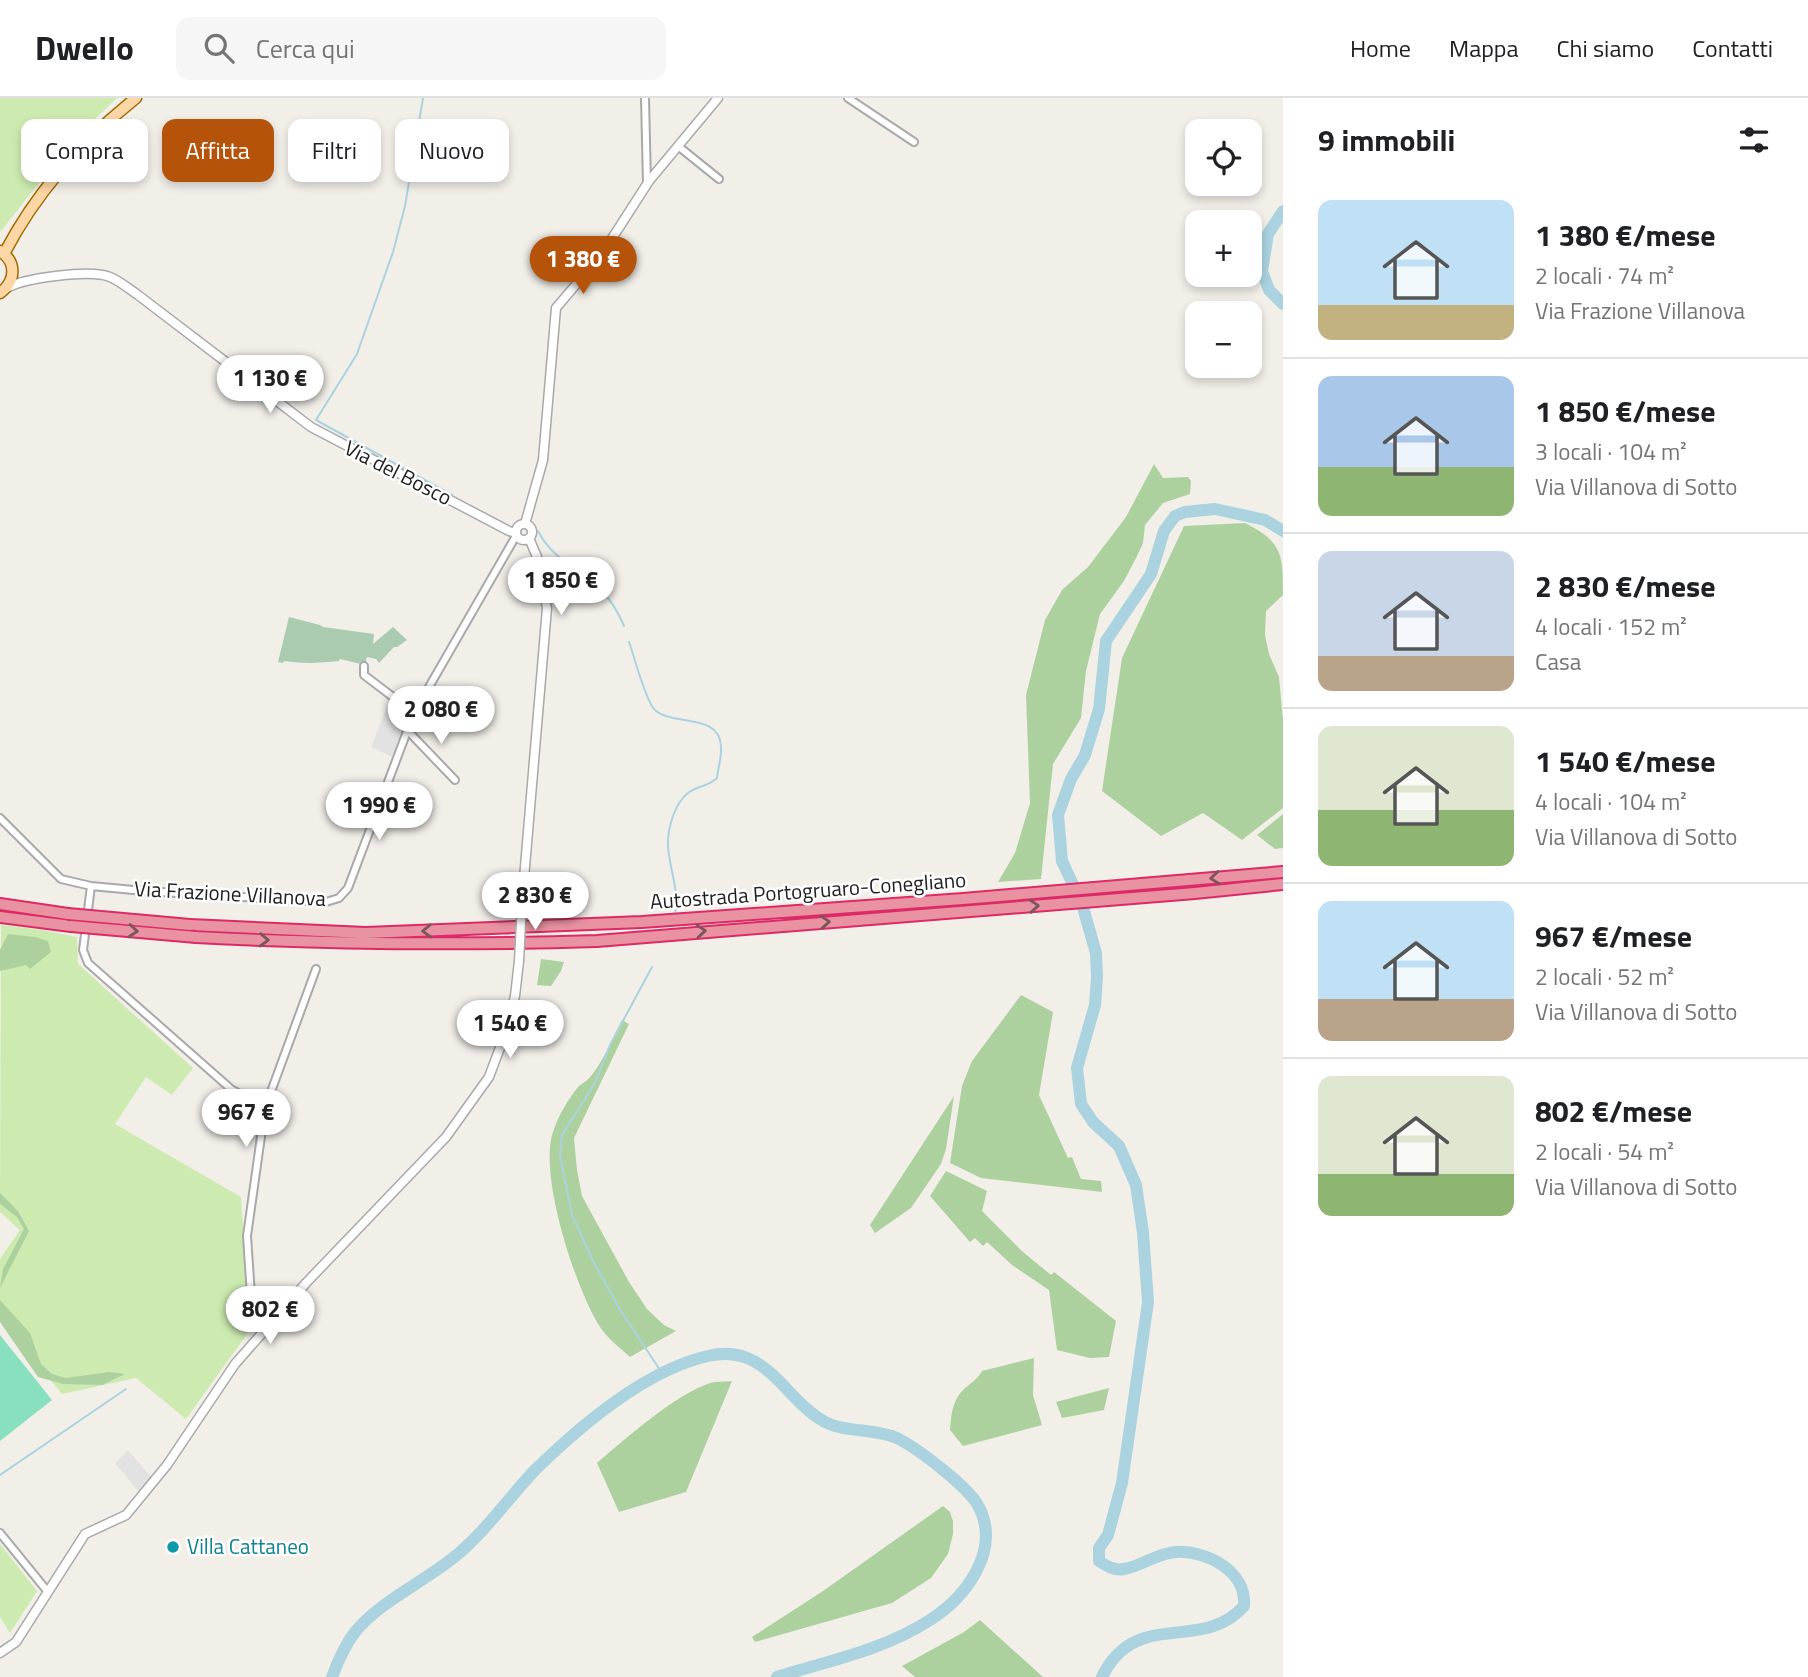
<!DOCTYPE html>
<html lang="it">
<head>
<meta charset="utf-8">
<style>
	body { margin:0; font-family:"Titillium Web",sans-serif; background:#f6f6f6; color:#202124; height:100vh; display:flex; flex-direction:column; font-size:26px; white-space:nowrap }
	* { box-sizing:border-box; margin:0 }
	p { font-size:23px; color:#757577 }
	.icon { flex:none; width:38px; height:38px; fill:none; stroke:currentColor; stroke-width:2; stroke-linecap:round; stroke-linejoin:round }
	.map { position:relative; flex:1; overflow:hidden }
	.panel { display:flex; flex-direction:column; background:#fff; width:525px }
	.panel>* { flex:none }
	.guide { position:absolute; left:21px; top:21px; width:665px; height:63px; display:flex; gap:14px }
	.buttons { position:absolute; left:1185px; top:21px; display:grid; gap:14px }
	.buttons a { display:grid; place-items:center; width:77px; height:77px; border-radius:14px; background:#fff; box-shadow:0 4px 10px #0003; font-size:35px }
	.price { position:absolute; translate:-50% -60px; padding:0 16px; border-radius:24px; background:#fff; color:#222; font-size:23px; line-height:46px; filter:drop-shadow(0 2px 4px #0008) }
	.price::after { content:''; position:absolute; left:50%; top:42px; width:21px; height:16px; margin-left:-10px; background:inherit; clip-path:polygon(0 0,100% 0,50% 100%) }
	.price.on { background:#b45309; color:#fff }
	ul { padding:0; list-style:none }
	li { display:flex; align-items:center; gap:21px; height:175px; padding:0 35px }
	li+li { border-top:2px solid #e0e0e0 }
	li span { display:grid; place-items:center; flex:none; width:196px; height:140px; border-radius:14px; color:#555 }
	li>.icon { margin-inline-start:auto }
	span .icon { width:84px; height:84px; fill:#fffc; stroke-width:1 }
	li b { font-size:30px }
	h2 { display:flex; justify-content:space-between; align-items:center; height:84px; padding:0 35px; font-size:30px }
	.tag { padding:0 24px; border-radius:14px; background:#fff; box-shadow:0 4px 10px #0003; font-size:24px; line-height:63px }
	.tag.on { background:#b45309; color:#fff }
	header { display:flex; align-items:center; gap:42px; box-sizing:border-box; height:98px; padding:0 35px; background:#fff; border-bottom:2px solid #e0e0e0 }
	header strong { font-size:33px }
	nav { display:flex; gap:38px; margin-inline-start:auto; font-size:24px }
	.search { width:490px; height:63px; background:#f6f6f6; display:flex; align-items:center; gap:18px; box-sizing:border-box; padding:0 24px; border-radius:14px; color:#757577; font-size:26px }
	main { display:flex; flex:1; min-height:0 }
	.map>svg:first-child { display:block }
	.grass { fill:#cdebb0 }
	.forest { fill:#add19e }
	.cemetery { fill:#aacbaf }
	.pitch { fill:#88e0be }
	.parking { fill:#e2e2e2 }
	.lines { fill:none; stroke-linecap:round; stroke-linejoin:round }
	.stream { stroke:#aad3df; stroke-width:2 }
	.river { stroke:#aad3df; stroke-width:12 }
	.minor-casing { stroke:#a9a9a9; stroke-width:10 }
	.tertiary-casing { stroke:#a9a9a9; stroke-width:11 }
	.primary-casing { stroke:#a06b00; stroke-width:13 }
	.motorway-casing { stroke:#dc2a67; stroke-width:14 }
	.minor { stroke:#fff; stroke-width:6 }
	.tertiary { stroke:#fff; stroke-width:8 }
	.primary { stroke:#fcd6a4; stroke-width:10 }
	.motorway { stroke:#e892a2; stroke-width:10 }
	.tertiary-bridge-casing { stroke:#a9a9a9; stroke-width:11; stroke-linecap:butt }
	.motorway-bridge-casing { stroke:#dc2a67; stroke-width:14; stroke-linecap:butt }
	.tertiary-bridge { stroke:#fff; stroke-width:8 }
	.motorway-bridge { stroke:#e892a2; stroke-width:10 }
	.oneway { stroke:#7b545c }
	.culture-dot { fill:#0f9aa8; stroke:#fff; stroke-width:2.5 }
	.labels { text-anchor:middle; stroke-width:5; stroke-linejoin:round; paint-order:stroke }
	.street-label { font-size:21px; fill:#222; stroke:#fff }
	.culture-label { font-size:21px; fill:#0d838f; stroke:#fff; text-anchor:start }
</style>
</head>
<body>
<header>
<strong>Dwello</strong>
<div class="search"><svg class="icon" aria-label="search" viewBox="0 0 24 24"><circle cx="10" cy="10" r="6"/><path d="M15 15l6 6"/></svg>Cerca qui</div>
<nav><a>Home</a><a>Mappa</a><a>Chi siamo</a><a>Contatti</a></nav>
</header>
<main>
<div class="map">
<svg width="1283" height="1579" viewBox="0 0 1283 1579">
	<rect width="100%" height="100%" fill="#f2efe9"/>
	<path class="grass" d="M0 0H117L75 40 0 134Z
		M1 827 43 832 77 839 78 866 193 970 172 997 146 979 115 1026 241 1099 250 1232 186 1321 136 1280 62 1296 0 1221V1161L20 1132 0 1114Z
		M0 1446 37 1493 10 1535 0 1519Z"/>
	<path class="forest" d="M1154 366 1163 380 1188 379 1191 383 1190 396 1163 405 1145 427 1143 445 1137 458 1124 483 1100 516 1086 573 1081 620 1053 666 1041 781 998 784 1015 755 1030 705 1026 597 1045 522 1062 492 1088 469 1126 419Z
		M1245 425C1283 444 1283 457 1283 497L1266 513 1265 537 1269 556 1279 579 1283 622V710L1242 742 1203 715 1161 738 1102 693 1122 560 1184 428Z
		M1283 716V750L1275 751 1257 737Z
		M8 836 35 839 48 843 51 854 30 871 26 867 0 873V852Z
		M541 861 564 864 561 873 551 888 537 887Z
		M1021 897 1053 914 1039 997 1068 1060 1072 1059 1081 1081 1101 1083 1102 1094 981 1080 950 1065 962 988 972 963Z
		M622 922 629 926 574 1040 577 1072 582 1098 629 1184 647 1211 664 1227 676 1233 630 1259C620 1250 607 1240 600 1229 576 1192 538 1076 553 1034 558 1018 568 1001 579 988 583 985 588 982 591 978 604 962 613 939 622 922Z
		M954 998 946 1051 941 1066 911 1110 875 1135 870 1127Z
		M946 1073 987 1093 982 1113 1023 1154 1051 1177 1054 1174 1116 1223 1109 1259 1090 1260 1057 1252 1049 1192 1012 1167 987 1144 983 1148 975 1140 970 1144 930 1098Z
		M0 1095 18 1113 29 1133 0 1190 3 1171 24 1131 17 1119 0 1106Z
		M0 1202 30 1235 41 1266 52 1276 66 1280 109 1274 125 1276 102 1287 63 1286 38 1279 0 1224Z
		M1034 1260 1033 1297 1042 1327 963 1348 950 1332C951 1318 952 1304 962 1293 969 1286 977 1282 982 1273Z
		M732 1283 686 1394 619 1414 597 1365C625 1341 676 1296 710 1285 716 1283 724 1284 732 1283Z
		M1109 1290 1104 1312 1062 1320 1056 1304Z
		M943 1408 950 1414 953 1423V1436L948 1456 931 1480 892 1505 755 1544 752 1539 823 1493Z
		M980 1522 1043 1579H915L902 1568 964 1534Z"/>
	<path class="cemetery" d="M289 519 320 527 323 529 374 536 373 546 393 529 407 542 397 549H394L379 565 376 561 367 559 365 567 340 561 339 563C319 565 305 566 284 563L283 565 278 564Z"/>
	<path class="pitch" d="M0 1237 52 1302 0 1343Z"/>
	<path class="parking" d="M391 598 414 615 397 661 371 649Z
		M128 1352 152 1380 139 1394 115 1365Z"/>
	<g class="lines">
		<path class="stream" d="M423 0 405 108 393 154 357 256 316 322 452 397
			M538 433C554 464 581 470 603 494 612 504 619 516 624 528
			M629 544C635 560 644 599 654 611 671 629 719 614 721 648 722 658 718 670 717 680 708 689 698 687 688 695 675 705 668 729 668 745 668 770 680 789 675 817
			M652 869 610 947 595 985 562 1037 560 1058 572 1117 593 1163 621 1213 662 1275
			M0 1377 126 1291"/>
		<path class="river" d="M1283 113 1268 136 1262 173 1269 192 1283 206
			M332 1579C338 1563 345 1547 355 1534 385 1498 437 1479 471 1444 494 1422 513 1395 535 1372 580 1328 646 1272 708 1258 767 1244 783 1301 825 1324 847 1335 875 1330 897 1340 917 1350 969 1389 979 1409 1001 1453 966 1499 930 1522 884 1552 828 1563 777 1579
			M1102 1579C1136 1509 1202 1556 1244 1508 1247 1473 1206 1452 1176 1454 1157 1455 1142 1468 1124 1471 1114 1473 1107 1468 1099 1463V1450L1108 1437 1122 1385 1148 1204 1143 1135 1136 1087 1119 1048 1093 1024 1081 1006 1077 970 1095 907 1097 880 1096 855 1082 806 1062 763 1058 717 1071 681 1085 657 1099 611 1106 543 1151 476 1164 433 1175 418 1185 414 1215 411 1265 422 1283 433"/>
		<defs>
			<path id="minor" d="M645 0 647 86
				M848 0 914 44
				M678 48 719 81
				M364 568V577L414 615
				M407 632 455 682
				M0 720 61 781 91 788 144 793 326 804 339 800 348 790 414 615 517 436
				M91 788 83 852 88 865 231 991 265 1010
				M264 1233 257 1223 251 1197 247 1138 265 1010 316 871
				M0 1435 48 1494"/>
			<path id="tertiary" d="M7 190C24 180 91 171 110 179 120 183 129 191 138 197L311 329 509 433 516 435
				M525 426 543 362 556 210 602 156 649 83 718 0
				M516 434a8 8 0 1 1 16 0a8 8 0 1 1-16 0Z
				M522 804 547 510 537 459 529 440
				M0 1555 16 1544 85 1436 126 1417 167 1367 235 1266 306 1185 446 1039 489 979 507 931 515 898 519 863"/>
			<path id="primary" d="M0 153C17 164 16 183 0 195
				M4 156C36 94 82 43 136 0"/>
			<path id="motorway" d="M0 806 68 816
				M0 819 71 828
				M190 827 366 835 642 824 963 801 1283 774
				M196 839C329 846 463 847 597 843L1195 795 1283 786"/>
		</defs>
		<use href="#minor" class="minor-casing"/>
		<use href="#tertiary" class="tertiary-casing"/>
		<use href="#primary" class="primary-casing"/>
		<use href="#motorway" class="motorway-casing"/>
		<use href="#minor" class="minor"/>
		<use href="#tertiary" class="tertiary"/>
		<use href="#primary" class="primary"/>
		<use href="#motorway" class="motorway"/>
		<defs>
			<path id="tertiary-bridge" d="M519 863 522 804"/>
			<path id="motorway-bridge" d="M68 816 190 827
				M71 828 196 839"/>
		</defs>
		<use href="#tertiary-bridge" class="tertiary-bridge-casing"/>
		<use href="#motorway-bridge" class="motorway-bridge-casing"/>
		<use href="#tertiary-bridge" class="tertiary-bridge"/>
		<use href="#motorway-bridge" class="motorway-bridge"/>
	</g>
	<defs><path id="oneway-chevron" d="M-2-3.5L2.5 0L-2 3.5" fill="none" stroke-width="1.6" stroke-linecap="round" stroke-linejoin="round" transform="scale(1.75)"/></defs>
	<g class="oneway">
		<use href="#oneway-chevron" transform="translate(1215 780) rotate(175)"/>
		<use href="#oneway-chevron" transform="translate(1034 808) rotate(-4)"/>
		<use href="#oneway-chevron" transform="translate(825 824) rotate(-4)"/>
		<use href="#oneway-chevron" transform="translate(133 833) rotate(5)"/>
		<use href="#oneway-chevron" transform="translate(427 833) rotate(178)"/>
		<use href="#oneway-chevron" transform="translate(701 833) rotate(-5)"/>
		<use href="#oneway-chevron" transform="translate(264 842) rotate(2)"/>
	</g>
	<circle class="culture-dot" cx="173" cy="1449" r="7"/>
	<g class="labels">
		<g class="street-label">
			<text transform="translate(398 375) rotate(27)" y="7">Via del Bosco</text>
			<text transform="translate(808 793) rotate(-4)" y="7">Autostrada Portogruaro-Conegliano</text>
			<text transform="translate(230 796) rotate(3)" y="7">Via Frazione Villanova</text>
		</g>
		<g class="culture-label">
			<text x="187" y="1456">Villa Cattaneo</text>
		</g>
	</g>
</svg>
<div class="buttons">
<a><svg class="icon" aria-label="locate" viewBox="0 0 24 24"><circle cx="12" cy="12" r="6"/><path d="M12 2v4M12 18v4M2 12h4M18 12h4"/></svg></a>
<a>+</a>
<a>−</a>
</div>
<b class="price on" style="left:583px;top:198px">1 380 €</b>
<b class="price" style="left:270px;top:317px">1 130 €</b>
<b class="price" style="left:561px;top:519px">1 850 €</b>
<b class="price" style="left:441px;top:648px">2 080 €</b>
<b class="price" style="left:379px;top:744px">1 990 €</b>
<b class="price" style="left:535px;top:834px">2 830 €</b>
<b class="price" style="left:510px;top:962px">1 540 €</b>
<b class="price" style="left:246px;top:1051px">967 €</b>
<b class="price" style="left:270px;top:1248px">802 €</b>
<div class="guide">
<a class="tag">Compra</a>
<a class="tag on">Affitta</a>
<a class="tag">Filtri</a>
<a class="tag">Nuovo</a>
</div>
</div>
<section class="panel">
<h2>9 immobili<svg class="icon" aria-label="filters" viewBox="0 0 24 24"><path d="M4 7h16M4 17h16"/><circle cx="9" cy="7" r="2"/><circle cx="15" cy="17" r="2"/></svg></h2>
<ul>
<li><span style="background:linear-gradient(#bfe0f5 75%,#c2b280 0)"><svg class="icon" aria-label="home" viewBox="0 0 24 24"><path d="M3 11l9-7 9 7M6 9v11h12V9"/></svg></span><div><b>1 380 €/mese</b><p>2 locali · 74 m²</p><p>Via Frazione Villanova</p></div></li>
<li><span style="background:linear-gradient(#a9c7e8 65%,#8fb573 0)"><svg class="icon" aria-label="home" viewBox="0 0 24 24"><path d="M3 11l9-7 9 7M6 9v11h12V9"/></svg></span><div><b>1 850 €/mese</b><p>3 locali · 104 m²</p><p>Via Villanova di Sotto</p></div></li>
<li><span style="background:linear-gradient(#c9d6e8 75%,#b9a48a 0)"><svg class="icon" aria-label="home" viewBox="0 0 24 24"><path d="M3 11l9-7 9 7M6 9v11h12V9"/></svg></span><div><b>2 830 €/mese</b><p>4 locali · 152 m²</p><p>Casa</p></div></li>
<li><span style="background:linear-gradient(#dfe7d0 60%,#8fb573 0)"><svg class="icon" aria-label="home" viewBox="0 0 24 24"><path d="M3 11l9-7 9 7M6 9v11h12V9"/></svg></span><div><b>1 540 €/mese</b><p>4 locali · 104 m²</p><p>Via Villanova di Sotto</p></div></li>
<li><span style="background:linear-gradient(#bfe0f5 70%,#b9a48a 0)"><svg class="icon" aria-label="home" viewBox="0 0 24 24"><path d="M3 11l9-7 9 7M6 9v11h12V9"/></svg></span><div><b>967 €/mese</b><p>2 locali · 52 m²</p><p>Via Villanova di Sotto</p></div></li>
<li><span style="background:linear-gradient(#dfe7d0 70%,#8fb573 0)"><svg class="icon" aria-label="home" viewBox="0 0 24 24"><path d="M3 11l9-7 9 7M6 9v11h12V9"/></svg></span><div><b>802 €/mese</b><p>2 locali · 54 m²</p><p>Via Villanova di Sotto</p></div></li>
</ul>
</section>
</main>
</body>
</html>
